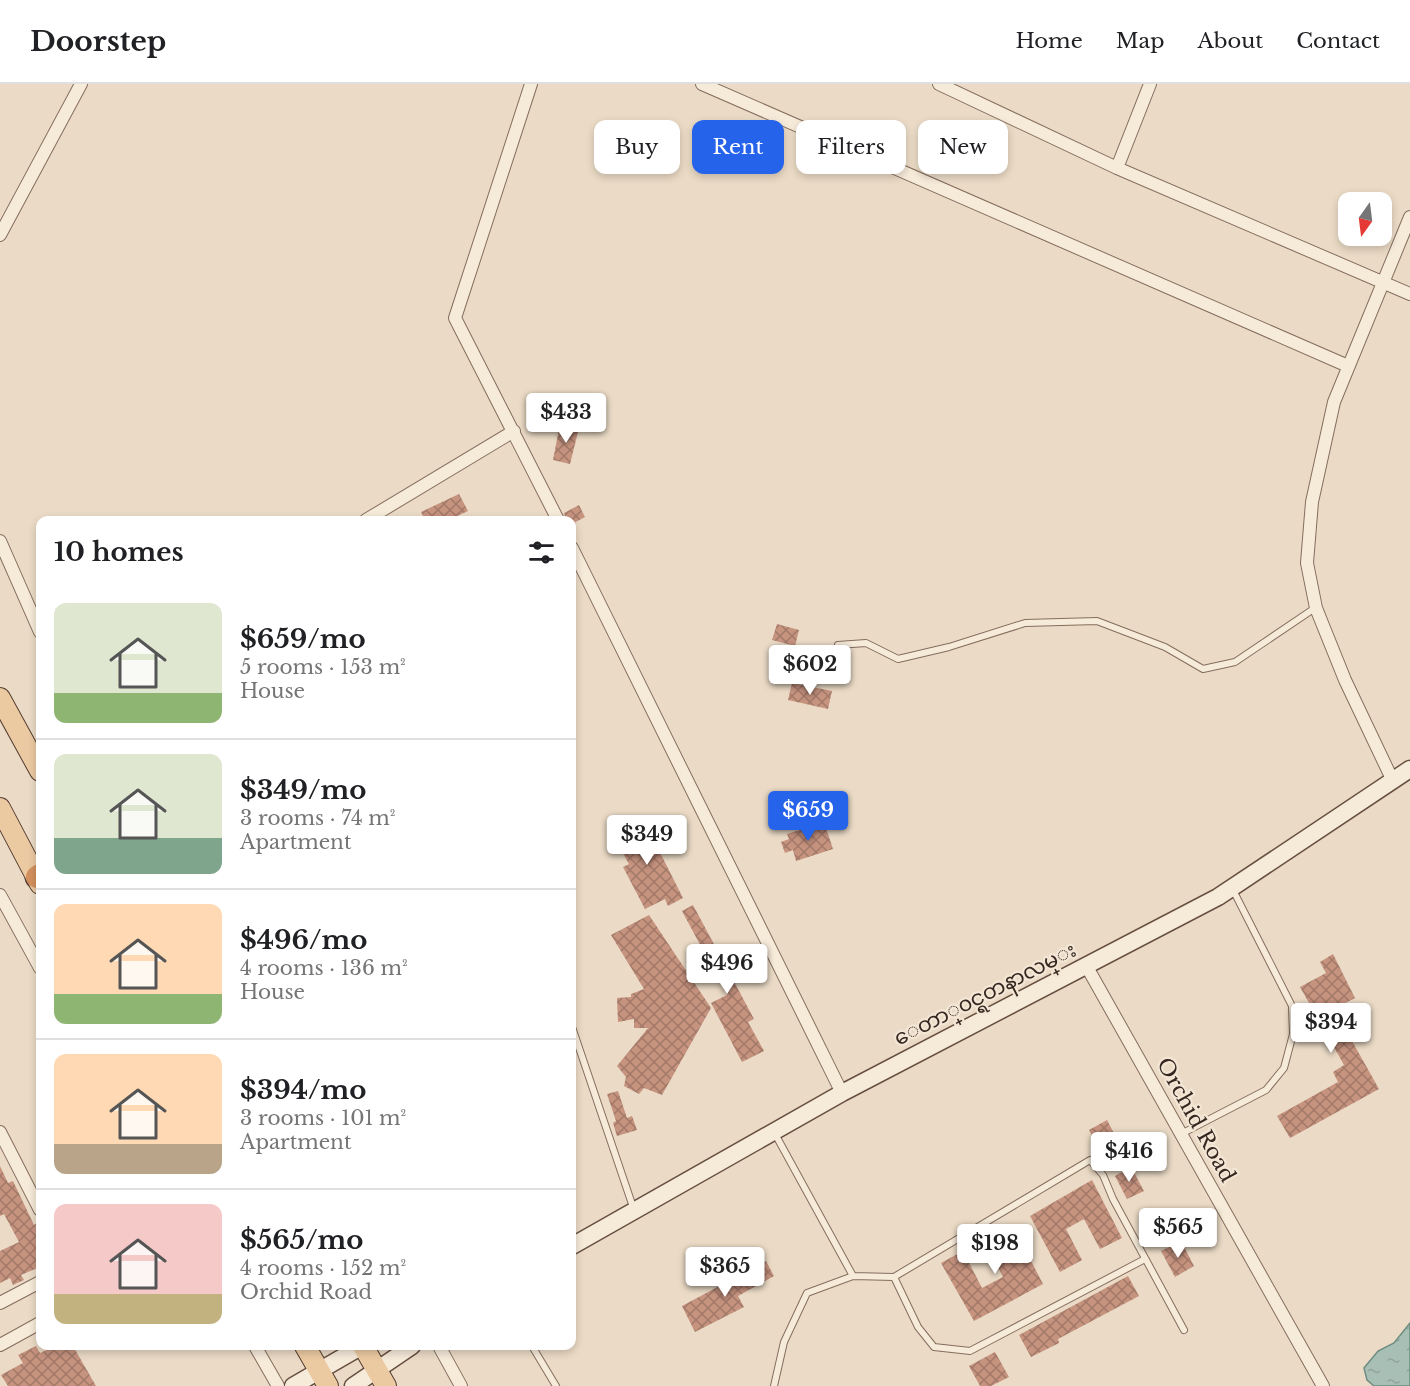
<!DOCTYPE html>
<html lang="en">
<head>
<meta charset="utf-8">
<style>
	body { margin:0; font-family:"Libre Baskerville","Noto Sans Myanmar",serif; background:#f2f2f2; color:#202124; height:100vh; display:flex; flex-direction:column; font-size:22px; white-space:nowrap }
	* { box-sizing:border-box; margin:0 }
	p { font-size:20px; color:#757577 }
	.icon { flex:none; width:33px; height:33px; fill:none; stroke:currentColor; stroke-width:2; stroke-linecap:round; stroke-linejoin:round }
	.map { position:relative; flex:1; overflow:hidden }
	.sheet { position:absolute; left:36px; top:432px; width:540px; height:834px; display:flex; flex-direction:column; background:#fff; border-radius:12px; box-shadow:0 3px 9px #0003 }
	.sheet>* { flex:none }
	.banner { position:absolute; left:594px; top:36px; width:570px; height:54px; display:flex; gap:12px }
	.needle { width:39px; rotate:194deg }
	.buttons { position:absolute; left:1338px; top:108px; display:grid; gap:12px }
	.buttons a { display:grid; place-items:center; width:54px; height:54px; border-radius:12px; background:#fff; box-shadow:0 3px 9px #0003; font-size:30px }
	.price { position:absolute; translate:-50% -51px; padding:0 14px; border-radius:6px; background:#fff; color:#222; font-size:20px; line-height:39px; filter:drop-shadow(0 2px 3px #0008) }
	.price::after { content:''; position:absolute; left:50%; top:36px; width:18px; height:14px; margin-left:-9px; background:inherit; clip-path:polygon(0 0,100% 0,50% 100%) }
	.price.active { background:#2563eb; color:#fff }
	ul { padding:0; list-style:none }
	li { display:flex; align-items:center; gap:18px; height:150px; padding:0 18px }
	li+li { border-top:2px solid #e0e0e0 }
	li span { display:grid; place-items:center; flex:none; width:168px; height:120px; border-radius:12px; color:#555 }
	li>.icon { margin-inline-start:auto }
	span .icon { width:72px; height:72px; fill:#fffc; stroke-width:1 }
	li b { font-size:26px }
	h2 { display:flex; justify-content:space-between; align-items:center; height:72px; padding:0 18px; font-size:26px }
	.tag { padding:0 21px; border-radius:12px; background:#fff; box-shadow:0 3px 9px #0003; font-size:21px; line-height:54px }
	.tag.active { background:#2563eb; color:#fff }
	header { display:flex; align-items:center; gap:36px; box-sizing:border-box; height:84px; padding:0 30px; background:#fff; border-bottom:2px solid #e0e0e0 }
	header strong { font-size:28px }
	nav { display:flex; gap:33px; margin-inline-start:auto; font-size:21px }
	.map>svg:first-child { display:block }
	.water { fill:url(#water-ripples); stroke:#6f8d81; stroke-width:1.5 }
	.building { fill:url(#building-cross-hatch) }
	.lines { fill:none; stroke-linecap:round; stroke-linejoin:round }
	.lane-casing { stroke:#856d5d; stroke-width:8 }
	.street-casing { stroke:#856d5d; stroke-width:14 }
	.secondary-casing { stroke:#674f40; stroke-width:19 }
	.primary-casing { stroke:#533c31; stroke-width:22 }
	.highway-casing { stroke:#533c31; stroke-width:25 }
	.lane { stroke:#f6ead9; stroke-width:6 }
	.street { stroke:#f6ead9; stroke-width:12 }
	.secondary { stroke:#f6ead9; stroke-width:16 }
	.primary { stroke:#ebcaa2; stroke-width:20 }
	.highway { stroke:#d3905e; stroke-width:22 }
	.labels { text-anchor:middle; stroke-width:4.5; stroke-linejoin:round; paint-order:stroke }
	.street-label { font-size:21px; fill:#362820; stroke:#f3e6d5 }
</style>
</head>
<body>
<header>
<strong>Doorstep</strong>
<nav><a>Home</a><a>Map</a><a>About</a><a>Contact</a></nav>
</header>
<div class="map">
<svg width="1410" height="1302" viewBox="0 0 1410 1302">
	<defs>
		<pattern id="water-ripples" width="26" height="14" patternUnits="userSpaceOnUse" patternTransform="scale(1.5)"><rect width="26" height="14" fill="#a7bfb5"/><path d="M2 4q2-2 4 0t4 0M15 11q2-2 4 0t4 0" fill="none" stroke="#90a49b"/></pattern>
		<pattern id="building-cross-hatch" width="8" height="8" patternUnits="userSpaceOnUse" patternTransform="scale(1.5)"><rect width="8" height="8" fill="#c6937f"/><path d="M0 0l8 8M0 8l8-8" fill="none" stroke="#a27868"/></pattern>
	</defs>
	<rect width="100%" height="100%" fill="#ebdbc6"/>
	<path class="water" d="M1410 1239V1302H1374L1367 1296 1364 1284 1378 1267 1394 1259Z"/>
	<path class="building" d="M560 340 579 344 570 380 553 376Z
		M459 410 468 427 449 436H425L421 428Z
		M579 421 585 433 572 440V436H566L564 429Z
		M777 540 799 546 795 562 772 556Z
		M792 599 832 607 828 625 788 616Z
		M641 731 683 814 668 822 665 815 645 825 623 783 629 780 616 757 629 751 623 741Z
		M824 738 833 765 796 777 793 766 785 769 781 758 789 755 787 750Z
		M693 821 754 935 748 938 764 967 742 978 711 919 727 911 682 827Z
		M649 831 711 924 662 1011 644 1004 639 1010 624 1002 626 993 617 982 648 944H634V935L618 938 617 914 631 913V910L644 905 611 851Z
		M1333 870 1355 914 1334 925 1379 1005 1290 1054 1277 1032 1338 998 1333 988 1344 981 1300 903 1326 889 1320 878Z
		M618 1007 627 1034 632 1032 637 1046 617 1052 613 1039 616 1037 607 1010Z
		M1107 1036 1120 1061 1102 1070 1089 1046Z
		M0 1082 8 1099 13 1097 34 1141 37 1139 40 1146V1183L21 1191 24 1196 13 1201 10 1194 0 1199V1167L19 1158 4 1130 0 1132Z
		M1131 1083 1144 1107 1127 1115 1115 1092Z
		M1092 1096 1122 1154 1100 1165 1084 1135 1066 1145 1082 1176 1060 1188 1030 1132Z
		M1013 1142 1043 1200 974 1237 941 1179 963 1167 982 1204 1003 1193 984 1157Z
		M1181 1157 1194 1182 1175 1193 1161 1167Z
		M766 1177 774 1192 738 1212 744 1223 695 1248 682 1222Z
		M1128 1192 1139 1212 1058 1255 1059 1259 1031 1273 1019 1251Z
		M36 1262 40 1269 55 1262H73L96 1302H8L1 1291 23 1279 18 1271Z
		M995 1268 1009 1293 991 1302H980L969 1282Z"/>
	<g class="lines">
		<defs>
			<path id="lane" d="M838 561 866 559 898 575 949 563 1025 539 1097 537 1165 563 1203 585 1235 578 1315 524
				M572 943 634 1126
				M774 1048 853 1192
				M1181 1050 1266 1006 1284 984 1293 950 1292 922 1232 804
				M894 1193 918 1243 934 1263 970 1267 1145 1175
				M532 1262 556 1302
				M774 1302 784 1258 807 1209 853 1192 894 1193 1090 1076 1103 1091 1113 1115 1184 1246"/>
			<path id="street" d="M531 0 455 234 558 436
				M702 0 1348 282
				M939 0 1117 84 1410 210
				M1117 84 1150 0
				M0 151 81 0
				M366 436 514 347
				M0 457 40 548
				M572 464 842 1009
				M1392 695 1345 596 1316 524 1307 479 1312 418 1334 318 1410 133
				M0 811 40 884
				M1087 883 1323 1302
				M0 1048 40 1126
				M0 1219 40 1198
				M0 1261 40 1239
				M255 1262 278 1302
				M439 1262 461 1302"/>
			<path id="secondary" d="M572 1162 842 1009 1218 813 1410 685
				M293 1302 362 1262
				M353 1302 412 1262"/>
			<path id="primary" d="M0 614 40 687
				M0 724 40 800
				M305 1262 328 1302
				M363 1262 386 1302"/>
			<path id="highway" d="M37 793 40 791"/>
		</defs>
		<use href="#lane" class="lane-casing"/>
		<use href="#street" class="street-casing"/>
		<use href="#secondary" class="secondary-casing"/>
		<use href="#primary" class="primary-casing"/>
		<use href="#highway" class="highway-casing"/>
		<use href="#lane" class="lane"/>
		<use href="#street" class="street"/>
		<use href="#secondary" class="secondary"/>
		<use href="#primary" class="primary"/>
		<use href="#highway" class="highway"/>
	</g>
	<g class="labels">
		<g class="street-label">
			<text transform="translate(985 910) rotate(-27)" y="7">ေတာ္၀င္ရတနာလမ္း</text>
			<text transform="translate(1196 1036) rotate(61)" y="7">Orchid Road</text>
		</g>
	</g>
</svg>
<div class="buttons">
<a><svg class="needle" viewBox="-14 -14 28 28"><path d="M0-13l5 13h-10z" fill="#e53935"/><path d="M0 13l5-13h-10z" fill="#757577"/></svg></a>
</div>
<b class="price" style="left:566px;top:360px">$433</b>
<b class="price" style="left:810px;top:612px">$602</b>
<b class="price active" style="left:808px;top:758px">$659</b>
<b class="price" style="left:647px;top:782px">$349</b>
<b class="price" style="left:727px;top:911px">$496</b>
<b class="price" style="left:1331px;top:970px">$394</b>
<b class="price" style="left:1129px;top:1099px">$416</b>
<b class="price" style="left:1178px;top:1175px">$565</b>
<b class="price" style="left:995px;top:1191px">$198</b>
<b class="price" style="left:725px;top:1214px">$365</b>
<div class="banner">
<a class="tag">Buy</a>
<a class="tag active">Rent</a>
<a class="tag">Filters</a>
<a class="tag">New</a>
</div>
<section class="sheet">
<h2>10 homes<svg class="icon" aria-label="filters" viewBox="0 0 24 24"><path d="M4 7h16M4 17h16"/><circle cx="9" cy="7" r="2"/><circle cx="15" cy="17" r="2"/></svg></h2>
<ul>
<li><span style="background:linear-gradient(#dfe7d0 75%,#8fb573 0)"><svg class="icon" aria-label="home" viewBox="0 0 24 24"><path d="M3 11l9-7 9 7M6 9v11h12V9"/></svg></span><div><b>$659/mo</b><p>5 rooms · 153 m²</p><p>House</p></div></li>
<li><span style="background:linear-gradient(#dfe7d0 70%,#7fa58c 0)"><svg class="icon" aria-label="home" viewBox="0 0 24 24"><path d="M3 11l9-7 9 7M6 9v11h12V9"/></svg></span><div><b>$349/mo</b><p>3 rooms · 74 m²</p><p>Apartment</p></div></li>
<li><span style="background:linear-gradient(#ffd9b3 75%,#8fb573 0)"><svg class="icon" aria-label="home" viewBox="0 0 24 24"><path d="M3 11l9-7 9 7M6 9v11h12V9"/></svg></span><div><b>$496/mo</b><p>4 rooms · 136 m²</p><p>House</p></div></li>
<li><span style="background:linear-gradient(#ffd9b3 75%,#b9a48a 0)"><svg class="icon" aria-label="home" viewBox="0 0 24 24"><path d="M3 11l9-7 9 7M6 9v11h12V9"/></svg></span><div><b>$394/mo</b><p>3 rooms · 101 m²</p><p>Apartment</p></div></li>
<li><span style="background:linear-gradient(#f6c9c9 75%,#c2b280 0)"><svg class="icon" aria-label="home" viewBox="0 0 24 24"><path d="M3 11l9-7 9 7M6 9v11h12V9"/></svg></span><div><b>$565/mo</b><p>4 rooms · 152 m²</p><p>Orchid Road</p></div></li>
</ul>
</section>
</div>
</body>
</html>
